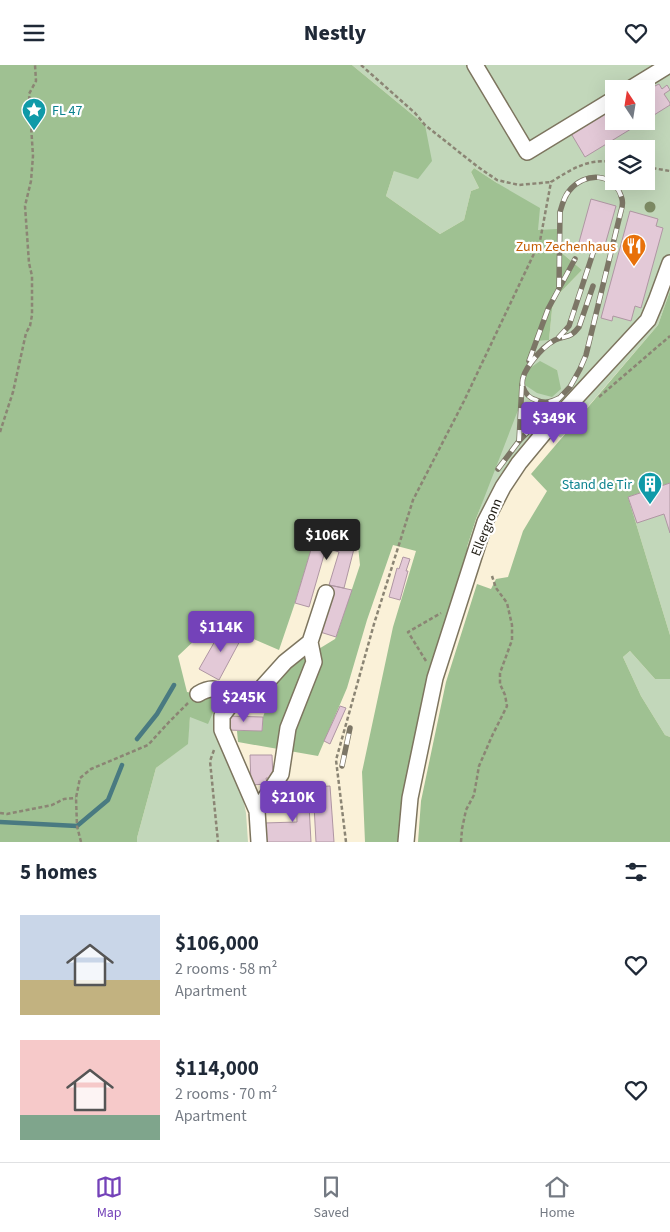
<!DOCTYPE html>
<html lang="en">
<head>
<meta charset="utf-8">
<style>
	body { margin:0; font-family:"Source Sans 3",sans-serif; background:#f2f2f3; color:#1f2937; height:100vh; display:flex; flex-direction:column; font-size:19px; white-space:nowrap }
	* { box-sizing:border-box; margin:0 }
	p { font-size:16px; color:#747a83 }
	.icon { flex:none; width:28px; height:28px; fill:none; stroke:currentColor; stroke-width:2; stroke-linecap:round; stroke-linejoin:round }
	.map { position:relative; height:777px; overflow:hidden }
	.details { display:flex; flex-direction:column; background:#fff; flex:1 }
	.details>* { flex:none }
	.needle { width:32px; rotate:348deg }
	.controls { position:absolute; left:605px; top:15px; display:grid; gap:10px }
	.controls a { display:grid; place-items:center; width:50px; height:50px; border-radius:0px; background:#fff; box-shadow:0 5px 20px #0002; font-size:25px }
	.price { position:absolute; translate:-50% -42px; padding:0 11px; border-radius:5px; background:#7442b9; color:#fff; font-size:16px; line-height:32px; filter:drop-shadow(0 1px 2px #0008) }
	.price::after { content:''; position:absolute; left:50%; top:30px; width:15px; height:11px; margin-left:-8px; background:inherit; clip-path:polygon(0 0,100% 0,50% 100%) }
	.price.selected { background:#222; color:#fff }
	ul { padding:0; list-style:none }
	li { display:flex; align-items:center; gap:15px; height:125px; padding:0 20px }
	li span { display:grid; place-items:center; flex:none; width:140px; height:100px; border-radius:0px; color:#555 }
	li>.icon { margin-inline-start:auto }
	span .icon { width:60px; height:60px; fill:#fffc; stroke-width:1 }
	li b { font-size:21px }
	h2 { display:flex; justify-content:space-between; align-items:center; height:60px; padding:0 20px; font-size:21px }
	header { display:flex; justify-content:space-between; align-items:center; height:65px; padding:0 20px; background:#fff; font-size:22px; font-weight:800 }
	.tab-bar { display:flex; justify-content:space-around; align-items:center; height:70px; border-top:1px solid #e0e1e3; background:#fff; font-size:14px; color:#747a83 }
	.tab-bar a { display:grid; justify-items:center; gap:2px }
	.tab-bar .selected { color:#7442b9 }
	.map>svg:first-child { display:block }
	.green { fill:#c2d7ba; fill-rule:evenodd }
	.forest { fill:#9fc192 }
	.lines { fill:none; stroke-linecap:round; stroke-linejoin:round }
	.stream { stroke:#497a81; stroke-width:4.5 }
	.building { fill:#e3c9d7; stroke:#af96a3 }
	.minor-casing { stroke:#7d755f; stroke-width:18 }
	.path { stroke:#8b8574; stroke-width:2.5; stroke-dasharray:4 2.5; stroke-linecap:butt }
	.minor { stroke:#fff; stroke-width:15 }
	.rail-casing { stroke:#7c7666; stroke-width:5.5 }
	.rail { stroke:#fff; stroke-width:4; stroke-dasharray:11; stroke-linecap:butt }
	.tree { fill:#7d8b64 }
	.labels { text-anchor:middle; stroke-width:4.5; stroke-linejoin:round; paint-order:stroke }
	.culture-label { font-size:14px; fill:#0d838f; stroke:#fff; text-anchor:start }
	.food-label { font-size:14px; fill:#c56008; stroke:#fff; text-anchor:end }
	.street-label { font-size:14px; fill:#1e1b12; stroke:#fff }
</style>
</head>
<body>
<header><svg class="icon" aria-label="menu" viewBox="0 0 24 24"><path d="M4 6h16M4 12h16M4 18h16"/></svg>Nestly<svg class="icon" aria-label="heart" viewBox="0 0 24 24"><path d="M12 20l-8-8c-3-5 5-10 8-4 3-6 11-1 8 4z"/></svg></header>
<div class="map">
<svg width="670" height="777" viewBox="0 0 670 777">
	<rect width="100%" height="100%" fill="#faf1d8"/>
	<path class="green" d="M352 0H670V226L658 260 561 373 548 363 519 398 468 509 467 482 522 318 557 305 540 297 525 307 536 275 549 274 553 235 582 205 557 184 538 166 497 118 474 103 471 107 479 123 471 126 464 155 440 169 386 131 394 106 425 60ZM614 24H646V56H614ZM614 84H646V116H614Z
		M670 418V570L628 432Z
		M630 586 655 614H670V672L665 670 641 631 623 592Z
		M215 643 217 663 240 716 246 748 248 777H137V773L156 703 187 679 190 652Z"/>
	<path class="forest" d="M0 0H352L425 60 432 96 418 114 394 106 386 131 440 169 464 155 471 126 479 123 471 107 474 103 497 118 540 143 538 165 557 164V184L582 205 553 235 549 275 536 276 526 306 540 296 557 305 561 324 552 332 537 328 522 318 525 327 476 454 467 482 468 509 435 613 406 777H365L362 707 393 562 416 486 393 480 367 555 347 623 318 691 238 677 237 666H262L263 652 278 609 335 574 336 572 360 500 357 472 319 459 295 538 279 585 214 557 178 591 187 627 218 632 223 638 215 643 208 659 190 652 188 679 156 703 137 773V777H0Z
		M670 226V418L628 432 670 570V614H655L630 586 623 592 641 631 665 670 670 672V777H418L421 736 446 617 477 519 491 524 496 514 508 512 523 466 547 426 531 409 658 260Z"/>
	<g class="lines">
		<path class="stream" d="M137 674 157 649 174 620
			M0 757 77 761 108 735 122 700"/>
	</g>
	<path class="building" d="M651 15 655 21 659 19 662 24 667 20 670 25 664 29 670 38V40L646 55V24H636Z
		M614 38V56H644L585 92 569 65Z
		M591 134 616 141 603 187 578 181Z
		M630 146 658 154 656 161 663 163 641 243 635 241 631 256 613 251 612 256 601 253Z
		M670 418V468L664 449 637 458 628 432Z
		M319 458 357 472 344 523 329 520 339 487 326 483 309 542 295 538Z
		M403 492 410 494 406 506H408L400 535 389 532 397 503 399 504Z
		M329 520 352 525 336 572 317 566Z
		M223 562 242 572 219 615 199 604Z
		M340 641 346 643 330 679 324 676Z
		M226 651 263 652 262 666 226 665Z
		M250 690H272L273 713H266L267 719 251 720Z
		M330 721 334 777H316L313 722Z
		M308 722 311 777H265L264 758 297 757 296 723Z"/>
	<g class="lines">
		<defs>
			<path id="minor" d="M475 0 527 87 614 34
				M630 24 669 0
				M310 577 326 528
				M198 629C215 619 219 626 235 634L222 651V665L257 746 259 777
				M235 634 249 631 259 626 285 597 310 577 314 597 288 663 281 709 257 746
				M406 777 410 733 435 613 485 457 503 422 519 398 548 363 648 255 656 236 670 198"/>
		</defs>
		<use href="#minor" class="minor-casing"/>
		<path class="path" d="M361 0 415 48 425 60 478 102 497 115 519 120 551 117
			M646 102 670 106
			M599 332 670 271
			M0 367 13 327 26 268 30 261 32 250V211L29 198 25 141 31 116 33 91 29 29 36 16 35 0
			M426 596 408 567 441 548
			M214 685 210 696 218 777
			M0 748 7 749 52 740 64 734 76 733
			M81 777 77 761 76 733 80 713 91 704 148 680 169 657 188 638
			M346 777 336 695 374 559 413 435 464 336 540 176 551 117C572 104 588 93 614 97
			M461 777 462 764 466 745 474 730 479 701 492 671 507 641 505 630 500 619V608L512 575V560L507 538 496 523 492 511"/>
		<use href="#minor" class="minor"/>
		<defs>
			<path id="rail" d="M558 273 569 261 594 185
				M529 296 548 244 575 194
				M559 333C551 337 545 339 536 335 529 333 525 328 523 322 518 308 543 281 555 275 566 270 570 274 579 262L593 221
				M519 376 522 319
				M498 404 519 376 570 322 580 304 586 290 621 146C622 143 623 138 622 134 615 107 585 106 569 126 564 132 562 140 560 147L559 222
				M342 701 350 663"/>
		</defs>
		<use href="#rail" class="rail-casing"/>
		<use href="#rail" class="rail"/>
	</g>
	<circle class="tree" cx="650" cy="142" r="5.5"/>
	<defs>
		<symbol id="sight-pin" viewBox="-11 -11 22 30"><path d="M0 17L-7.5 6A9.5 9.5 0 1 1 7.5 6Z" fill="#0f9aa8" stroke="#fff"/><path d="M0-6L1.8-2.2L6-1.7L2.9 1.2L3.7 5.4L0 3.3L-3.7 5.4L-2.9 1.2L-6-1.7L-1.8-2.2Z" fill="#fff"/></symbol>
		<symbol id="restaurant-pin" viewBox="-11 -11 22 30"><path d="M0 17L-7.5 6A9.5 9.5 0 1 1 7.5 6Z" fill="#e8710a" stroke="#fff"/><path d="M-5-6h1v4h1v-4h1v4h1v-4h1v5L-1.5 .5V6h-2V.5L-5-1ZM5-6V6H3V1.5H1.5Q1.5-4 5-6Z" fill="#fff"/></symbol>
		<symbol id="building-pin" viewBox="-11 -11 22 30"><path d="M0 17L-7.5 6A9.5 9.5 0 1 1 7.5 6Z" fill="#0f9aa8" stroke="#fff"/><path d="M-4-6H4V6H1V3H-1V6H-4ZM-2.5-4.3h1.7v1.8h-1.7ZM.8-4.3h1.7v1.8H.8ZM-2.5-1h1.7V.8h-1.7ZM.8-1h1.7V.8H.8Z" fill="#fff"/></symbol>
	</defs>
	<g fill-rule="evenodd">
		<use href="#sight-pin" x="20" y="31" width="28" height="38"/>
		<use href="#restaurant-pin" x="620" y="167" width="28" height="38"/>
		<use href="#building-pin" x="636" y="405" width="28" height="38"/>
	</g>
	<g class="labels">
		<g class="culture-label">
			<text x="52" y="50">FL 47</text>
			<text x="632" y="424" text-anchor="end">Stand de Tir</text>
		</g>
		<g class="food-label">
			<text x="616" y="186">Zum Zechenhaus</text>
		</g>
		<g class="street-label">
			<text transform="translate(486 462) rotate(-68)" y="5">Ellergronn</text>
		</g>
	</g>
</svg>
<div class="controls">
<a><svg class="needle" viewBox="-14 -14 28 28"><path d="M0-13l5 13h-10z" fill="#e53935"/><path d="M0 13l5-13h-10z" fill="#747a83"/></svg></a>
<a><svg class="icon" aria-label="layers" viewBox="0 0 24 24"><path d="M12 4l9 5-9 5-9-5zM3 14l9 5 9-5"/></svg></a>
</div>
<b class="price" style="left:554px;top:379px">$349K</b>
<b class="price selected" style="left:327px;top:496px">$106K</b>
<b class="price" style="left:221px;top:588px">$114K</b>
<b class="price" style="left:244px;top:658px">$245K</b>
<b class="price" style="left:293px;top:758px">$210K</b>
</div>
<section class="details">
<h2>5 homes<svg class="icon" aria-label="filters" viewBox="0 0 24 24"><path d="M4 7h16M4 17h16"/><circle cx="9" cy="7" r="2"/><circle cx="15" cy="17" r="2"/></svg></h2>
<ul>
<li><span style="background:linear-gradient(#c9d6e8 65%,#c2b280 0)"><svg class="icon" aria-label="home" viewBox="0 0 24 24"><path d="M3 11l9-7 9 7M6 9v11h12V9"/></svg></span><div><b>$106,000</b><p>2 rooms · 58 m²</p><p>Apartment</p></div><svg class="icon" aria-label="heart" viewBox="0 0 24 24"><path d="M12 20l-8-8c-3-5 5-10 8-4 3-6 11-1 8 4z"/></svg></li>
<li><span style="background:linear-gradient(#f6c9c9 75%,#7fa58c 0)"><svg class="icon" aria-label="home" viewBox="0 0 24 24"><path d="M3 11l9-7 9 7M6 9v11h12V9"/></svg></span><div><b>$114,000</b><p>2 rooms · 70 m²</p><p>Apartment</p></div><svg class="icon" aria-label="heart" viewBox="0 0 24 24"><path d="M12 20l-8-8c-3-5 5-10 8-4 3-6 11-1 8 4z"/></svg></li>
</ul>
</section>
<nav class="tab-bar">
<a class="selected"><svg class="icon" aria-label="map" viewBox="0 0 24 24"><path d="M3 6l6-2 6 2 6-2v14l-6 2-6-2-6 2zM9 4v14M15 6v14"/></svg>Map</a>
<a><svg class="icon" aria-label="saved" viewBox="0 0 24 24"><path d="M7 4h10v16l-5-4-5 4z"/></svg>Saved</a>
<a><svg class="icon" aria-label="home" viewBox="0 0 24 24"><path d="M3 11l9-7 9 7M6 9v11h12V9"/></svg>Home</a>
</nav>
</body>
</html>
